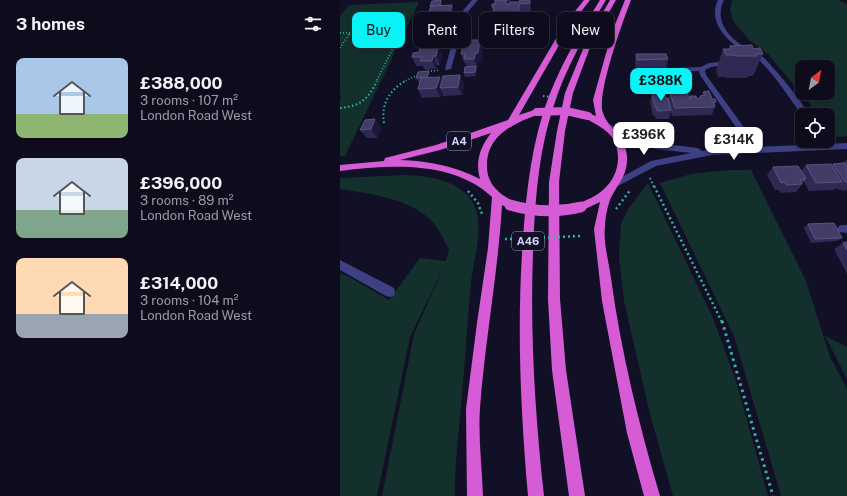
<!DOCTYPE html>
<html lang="en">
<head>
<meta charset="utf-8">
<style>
	body { margin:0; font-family:"Public Sans",sans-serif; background:#171525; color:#f1f3f6; height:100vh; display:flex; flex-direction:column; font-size:15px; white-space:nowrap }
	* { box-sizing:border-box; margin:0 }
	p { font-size:13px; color:#9b9ba3 }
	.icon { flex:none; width:22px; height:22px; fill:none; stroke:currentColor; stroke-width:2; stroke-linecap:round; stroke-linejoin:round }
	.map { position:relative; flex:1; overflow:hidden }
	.sheet { display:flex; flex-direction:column; background:#0e0c1c; width:340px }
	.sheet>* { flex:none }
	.guide { position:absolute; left:12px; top:12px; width:380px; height:36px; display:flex; gap:8px }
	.needle { width:26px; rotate:32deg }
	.controls { position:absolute; left:455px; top:60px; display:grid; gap:8px }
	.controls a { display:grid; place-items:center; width:40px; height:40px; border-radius:8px; background:#0e0c1c; box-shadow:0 2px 10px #0003,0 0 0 1px #2e2c3b; font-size:20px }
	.price { position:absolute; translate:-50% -34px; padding:0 9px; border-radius:8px; background:#fff; color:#222; font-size:13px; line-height:26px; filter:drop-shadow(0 1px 2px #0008) }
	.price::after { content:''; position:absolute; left:50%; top:24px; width:12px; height:9px; margin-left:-6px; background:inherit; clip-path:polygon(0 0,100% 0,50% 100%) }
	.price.current { background:#09f3f7; color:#111 }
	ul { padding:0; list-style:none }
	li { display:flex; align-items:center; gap:12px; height:100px; padding:0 16px }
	li span { display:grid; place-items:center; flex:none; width:112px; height:80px; border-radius:8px; color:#555 }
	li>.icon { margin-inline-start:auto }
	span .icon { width:48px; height:48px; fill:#fffc; stroke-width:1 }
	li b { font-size:17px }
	h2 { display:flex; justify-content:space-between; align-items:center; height:48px; padding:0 16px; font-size:17px }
	.pill { padding:0 14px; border-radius:8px; background:#0e0c1c; box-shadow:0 2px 10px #0003,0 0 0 1px #2e2c3b; font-size:14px; line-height:36px }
	.pill.current { background:#09f3f7; color:#111 }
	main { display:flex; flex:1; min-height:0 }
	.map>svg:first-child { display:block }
	.green { fill:#13302d; fill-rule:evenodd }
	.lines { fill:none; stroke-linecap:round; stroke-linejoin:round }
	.path-far3 { stroke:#34b5a2; stroke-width:1.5; stroke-dasharray:1 2; stroke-linecap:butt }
	.path-far2 { stroke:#34b5a2; stroke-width:2; stroke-dasharray:1.5 2.5; stroke-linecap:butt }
	.path-far1 { stroke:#34b5a2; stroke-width:2.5; stroke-dasharray:2 3; stroke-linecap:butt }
	.path { stroke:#34b5a2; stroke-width:3; stroke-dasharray:2.5 4; stroke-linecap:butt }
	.service { fill:#3d4083; fill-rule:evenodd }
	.minor { fill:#3d4083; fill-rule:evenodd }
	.tertiary { fill:#3d4083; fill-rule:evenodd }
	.trunk { fill:#d65cd6; fill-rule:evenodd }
	.path-bridge-far1 { stroke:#34b5a2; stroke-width:2; stroke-dasharray:1.5 2.5; stroke-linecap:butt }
	.path-bridge { stroke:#34b5a2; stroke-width:2.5; stroke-dasharray:2 3; stroke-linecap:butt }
	.trunk-bridge-far1 { stroke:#d65cd6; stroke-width:8 }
	.trunk-bridge { stroke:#d65cd6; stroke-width:11 }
	.wall { fill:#2f2a54 }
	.shaded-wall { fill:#1c183a }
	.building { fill:#413d66; stroke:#59557e }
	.labels { text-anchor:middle; stroke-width:3; stroke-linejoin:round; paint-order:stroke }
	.shield { fill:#121026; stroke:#9d9bbd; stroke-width:1 }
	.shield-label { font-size:11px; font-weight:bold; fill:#d8d7fe }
</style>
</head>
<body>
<main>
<section class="sheet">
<h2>3 homes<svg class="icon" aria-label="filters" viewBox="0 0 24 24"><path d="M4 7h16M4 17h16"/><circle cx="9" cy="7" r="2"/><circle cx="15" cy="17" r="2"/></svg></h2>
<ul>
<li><span style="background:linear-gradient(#a9c7e8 70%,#8fb573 0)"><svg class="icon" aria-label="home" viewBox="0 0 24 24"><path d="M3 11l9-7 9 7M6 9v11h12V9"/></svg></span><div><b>£388,000</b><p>3 rooms · 107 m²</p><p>London Road West</p></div></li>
<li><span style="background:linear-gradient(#c9d6e8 65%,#7fa58c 0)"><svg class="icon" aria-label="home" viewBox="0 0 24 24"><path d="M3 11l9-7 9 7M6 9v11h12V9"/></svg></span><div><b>£396,000</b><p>3 rooms · 89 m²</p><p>London Road West</p></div></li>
<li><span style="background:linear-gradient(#ffd9b3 70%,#9aa5b1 0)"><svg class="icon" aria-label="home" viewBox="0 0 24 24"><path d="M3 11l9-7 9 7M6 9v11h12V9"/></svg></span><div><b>£314,000</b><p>3 rooms · 104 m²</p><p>London Road West</p></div></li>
</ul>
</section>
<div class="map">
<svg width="507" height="496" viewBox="0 0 507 496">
	<rect width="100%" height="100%" fill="#121026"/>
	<path class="green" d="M392 0H498L507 4V136L496 137 488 125V115H479L428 54 410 41 393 21 390 10ZM462 67H488V93H462Z
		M79 2 5 156H0V16L9 5Z
		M388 170H411L466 281 490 357 507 389V496H441L394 336 320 183 351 174Z
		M65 175C89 176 122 180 134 205 145 229 133 259 131 283 127 324 125 364 121 405 119 435 114 466 115 496H42L74 334 106 262 70 337 37 496H0V273L11 278 49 300 80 258 106 261 109 250C105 242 101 233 96 226 76 199 31 194 0 189V178Z
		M308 183 373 318 397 384 428 496H333L310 414 284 301 279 257 281 224 289 208Z
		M485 336 507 347V379Z"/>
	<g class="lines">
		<path class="path-far3" d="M58 29 62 20
			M0 33 62 30 36 82
			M9 34 56 32
			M0 48 10 33
			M85 72 100 70
			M63 82 80 74"/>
		<path class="path-far2" d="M0 108C21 106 28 99 37 81
			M44 123C41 104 49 91 65 81
			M310 178 314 187"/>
		<path class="path-far1" d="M314 186 382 322
			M128 191 138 203 142 214
			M276 209 291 189
			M165 239H173"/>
		<path class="path" d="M382 321 433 496"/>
		<path class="service" d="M391 61 394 63 393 64 371 67 365 70 366 75 419 148 420 150 416 153 413 152 360 75 359 71 297 73 294 71 297 69 361 67 369 63Z
			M502 225H507V233L499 232 497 229 499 226Z"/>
		<path class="minor" d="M132 0H138L126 14 111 69 106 70 105 69 120 14Z
			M378 0H384C374 20 388 37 405 47 412 51 421 54 426 60 442 77 457 96 470 115H462C450 99 434 74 420 61 415 56 408 54 402 50 384 39 368 20 378 0Z
			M488 138C492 139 497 145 495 149H489L484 141H488Z
			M0 260 54 288 55 292 54 296 50 297 46 296 0 270Z"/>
		<path class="tertiary" d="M268 124 317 143 358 148 362 151 372 149 507 143V149L372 155 316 166 274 188 270 185 271 183 311 161 351 153 316 149 265 129V125Z"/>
		<path class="trunk" d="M244 0H250L230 26 179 115 197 109 201 112 200 114C174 123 146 135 147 167 147 175 150 183 156 189 161 195 168 198 174 202L175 205 174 208 170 209 162 205C158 273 145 340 140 408 138 437 142 467 143 496H127L126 409 137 323 148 248 152 197C112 160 50 165 0 171V165L44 161 45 158 96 145 168 120 224 25ZM151 133C140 148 135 161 140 179 115 166 88 161 60 160L100 150Z
			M260 0H266C245 35 225 69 213 108 198 154 195 204 193 252 190 333 195 415 204 496H188C181 415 177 335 182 254 185 206 189 157 204 110 217 71 238 35 260 0Z
			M270 0H276L252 42 233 93 225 131 219 182 220 299 226 370 245 496H229L212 370 208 299 209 182 217 131 225 93 246 42Z
			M285 0H291C283 21 256 94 263 113 269 131 288 136 287 160 287 173 280 182 274 192 268 201 265 217 265 227 263 242 269 263 271 278 281 352 299 425 320 496H304L287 433 262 301 254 229 260 202 241 211 237 210 236 207 237 204C247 200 257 196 264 189 279 176 283 152 271 136 262 125 250 123 244 116L248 113 256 116 253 100 272 32Z"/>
		<path class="path-bridge-far1" d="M203 96 218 98"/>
		<path class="path-bridge" d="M173 239 241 236"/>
		<path class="trunk-bridge-far1" d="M197 112 226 111 248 116"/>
		<path class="trunk-bridge" d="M170 205C194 212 216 213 241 207"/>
	</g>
	<path class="wall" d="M155 0H170V2H167V4L190 0 191 8V12H181L180 19 155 20 152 7 155 4Z
		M103 5H112L115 13 113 21 106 22 105 20H92L89 12 90 8V6Z
		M140 40 143 48 141 62H138L137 67H136L137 70 136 76 125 77 124 73 127 66 125 63H124L121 54Z
		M390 46 413 49 423 54 413 76H408L407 78H386V77H378L376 71 383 49H389Z
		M296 54 328 59 326 68H296L295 63Z
		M102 55 100 65H97L96 69 85 70 83 66H76L72 57Z
		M89 71 91 76V77L101 81 120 75 124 84 122 95 103 96 102 92 100 97 82 98 78 89 80 82H79L76 78Z
		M363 92 372 99 376 102 372 115 332 116 331 111 329 119H316L315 116H313L310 102 312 94 326 98 328 100 330 93 350 99V96L357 99H359L360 96H362Z
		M42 128 37 138H27L20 130Z
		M506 160H507V189L505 191 497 189 496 188 494 190 469 191 464 182 456 192 440 193 439 190H435L427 175 433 167 461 171 466 165H492L493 164 503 163Z
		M468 224 502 238 497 241 471 243 464 228Z
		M507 242V274L494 249 503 243Z"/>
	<path class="shaded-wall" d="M101 0 103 5 101 10 99 6Z
		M190 0 191 8V12L190 3Z
		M179 4 181 12 180 19 179 11Z
		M112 5 115 13 113 21 110 13Z
		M140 40 143 48 141 62H138L137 67 134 59 135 54Z
		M98 46 102 55 100 65 96 56Z
		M93 56 97 65 96 69 92 61Z
		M136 66 137 70 136 76 135 72Z
		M89 71 91 76 89 82 87 78Z
		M120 75 124 84 122 95 118 87Z
		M100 77 103 85 100 88 102 92 100 97 96 88Z
		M0 94 2 97 0 101Z
		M35 119 42 128 37 138 31 129Z"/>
	<path class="building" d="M101 0 100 5 91 6H90L92 1Z
		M155 0H166V4H170V2H179L180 0H190V3L179 4V11L153 12 154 7H152V4H155Z
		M112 5 110 13H102L103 12H89L91 6Z
		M124 40H140L138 53 135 54 134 59H124L125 54H121Z
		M412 45 413 49 420 48 423 54H416L417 56H395L394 55H386L383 49H391L390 46Z
		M98 46 96 56H93L92 61H80L82 57H72L73 53 79 52 81 47Z
		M296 54H326L328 59 297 60Z
		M136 66 135 72 124 73 125 67Z
		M89 71 87 77 76 78 78 72Z
		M120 75 118 87 100 88 103 76Z
		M100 77 96 88 78 89 81 78Z
		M369 91 372 99H375L376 102H373L375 107 335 108 330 93H347L350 99H351L350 96H356L357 99 361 98 360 96 365 95 363 92Z
		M320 92 324 94 326 98H328L331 110 317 111V107H315L312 94Z
		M35 119 31 129 20 130 25 120Z
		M505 163 507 167V182H505L493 164Z
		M491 164 502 182 476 183 466 165Z
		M458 166 466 178H464L465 180H460L462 184 446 185 445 182 441 183 433 167Z
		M494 223 502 238 475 239 468 224Z
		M507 242V250L503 243Z"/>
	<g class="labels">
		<g class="shield">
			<rect x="107" y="132" width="24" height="18" rx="3"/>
			<rect x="172" y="232" width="32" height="18" rx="3"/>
		</g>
		<g class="shield-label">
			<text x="119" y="145">A4</text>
			<text x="188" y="245">A46</text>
		</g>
	</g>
</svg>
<div class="controls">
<a><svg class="needle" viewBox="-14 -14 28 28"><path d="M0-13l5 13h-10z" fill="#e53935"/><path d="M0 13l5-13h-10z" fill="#9b9ba3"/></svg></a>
<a><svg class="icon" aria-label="locate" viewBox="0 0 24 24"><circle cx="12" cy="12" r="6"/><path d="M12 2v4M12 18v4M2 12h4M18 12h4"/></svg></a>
</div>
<b class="price current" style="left:321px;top:102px">£388K</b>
<b class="price" style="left:304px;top:156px">£396K</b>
<b class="price" style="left:394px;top:161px">£314K</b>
<div class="guide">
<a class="pill current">Buy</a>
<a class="pill">Rent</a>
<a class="pill">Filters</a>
<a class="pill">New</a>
</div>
</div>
</main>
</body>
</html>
